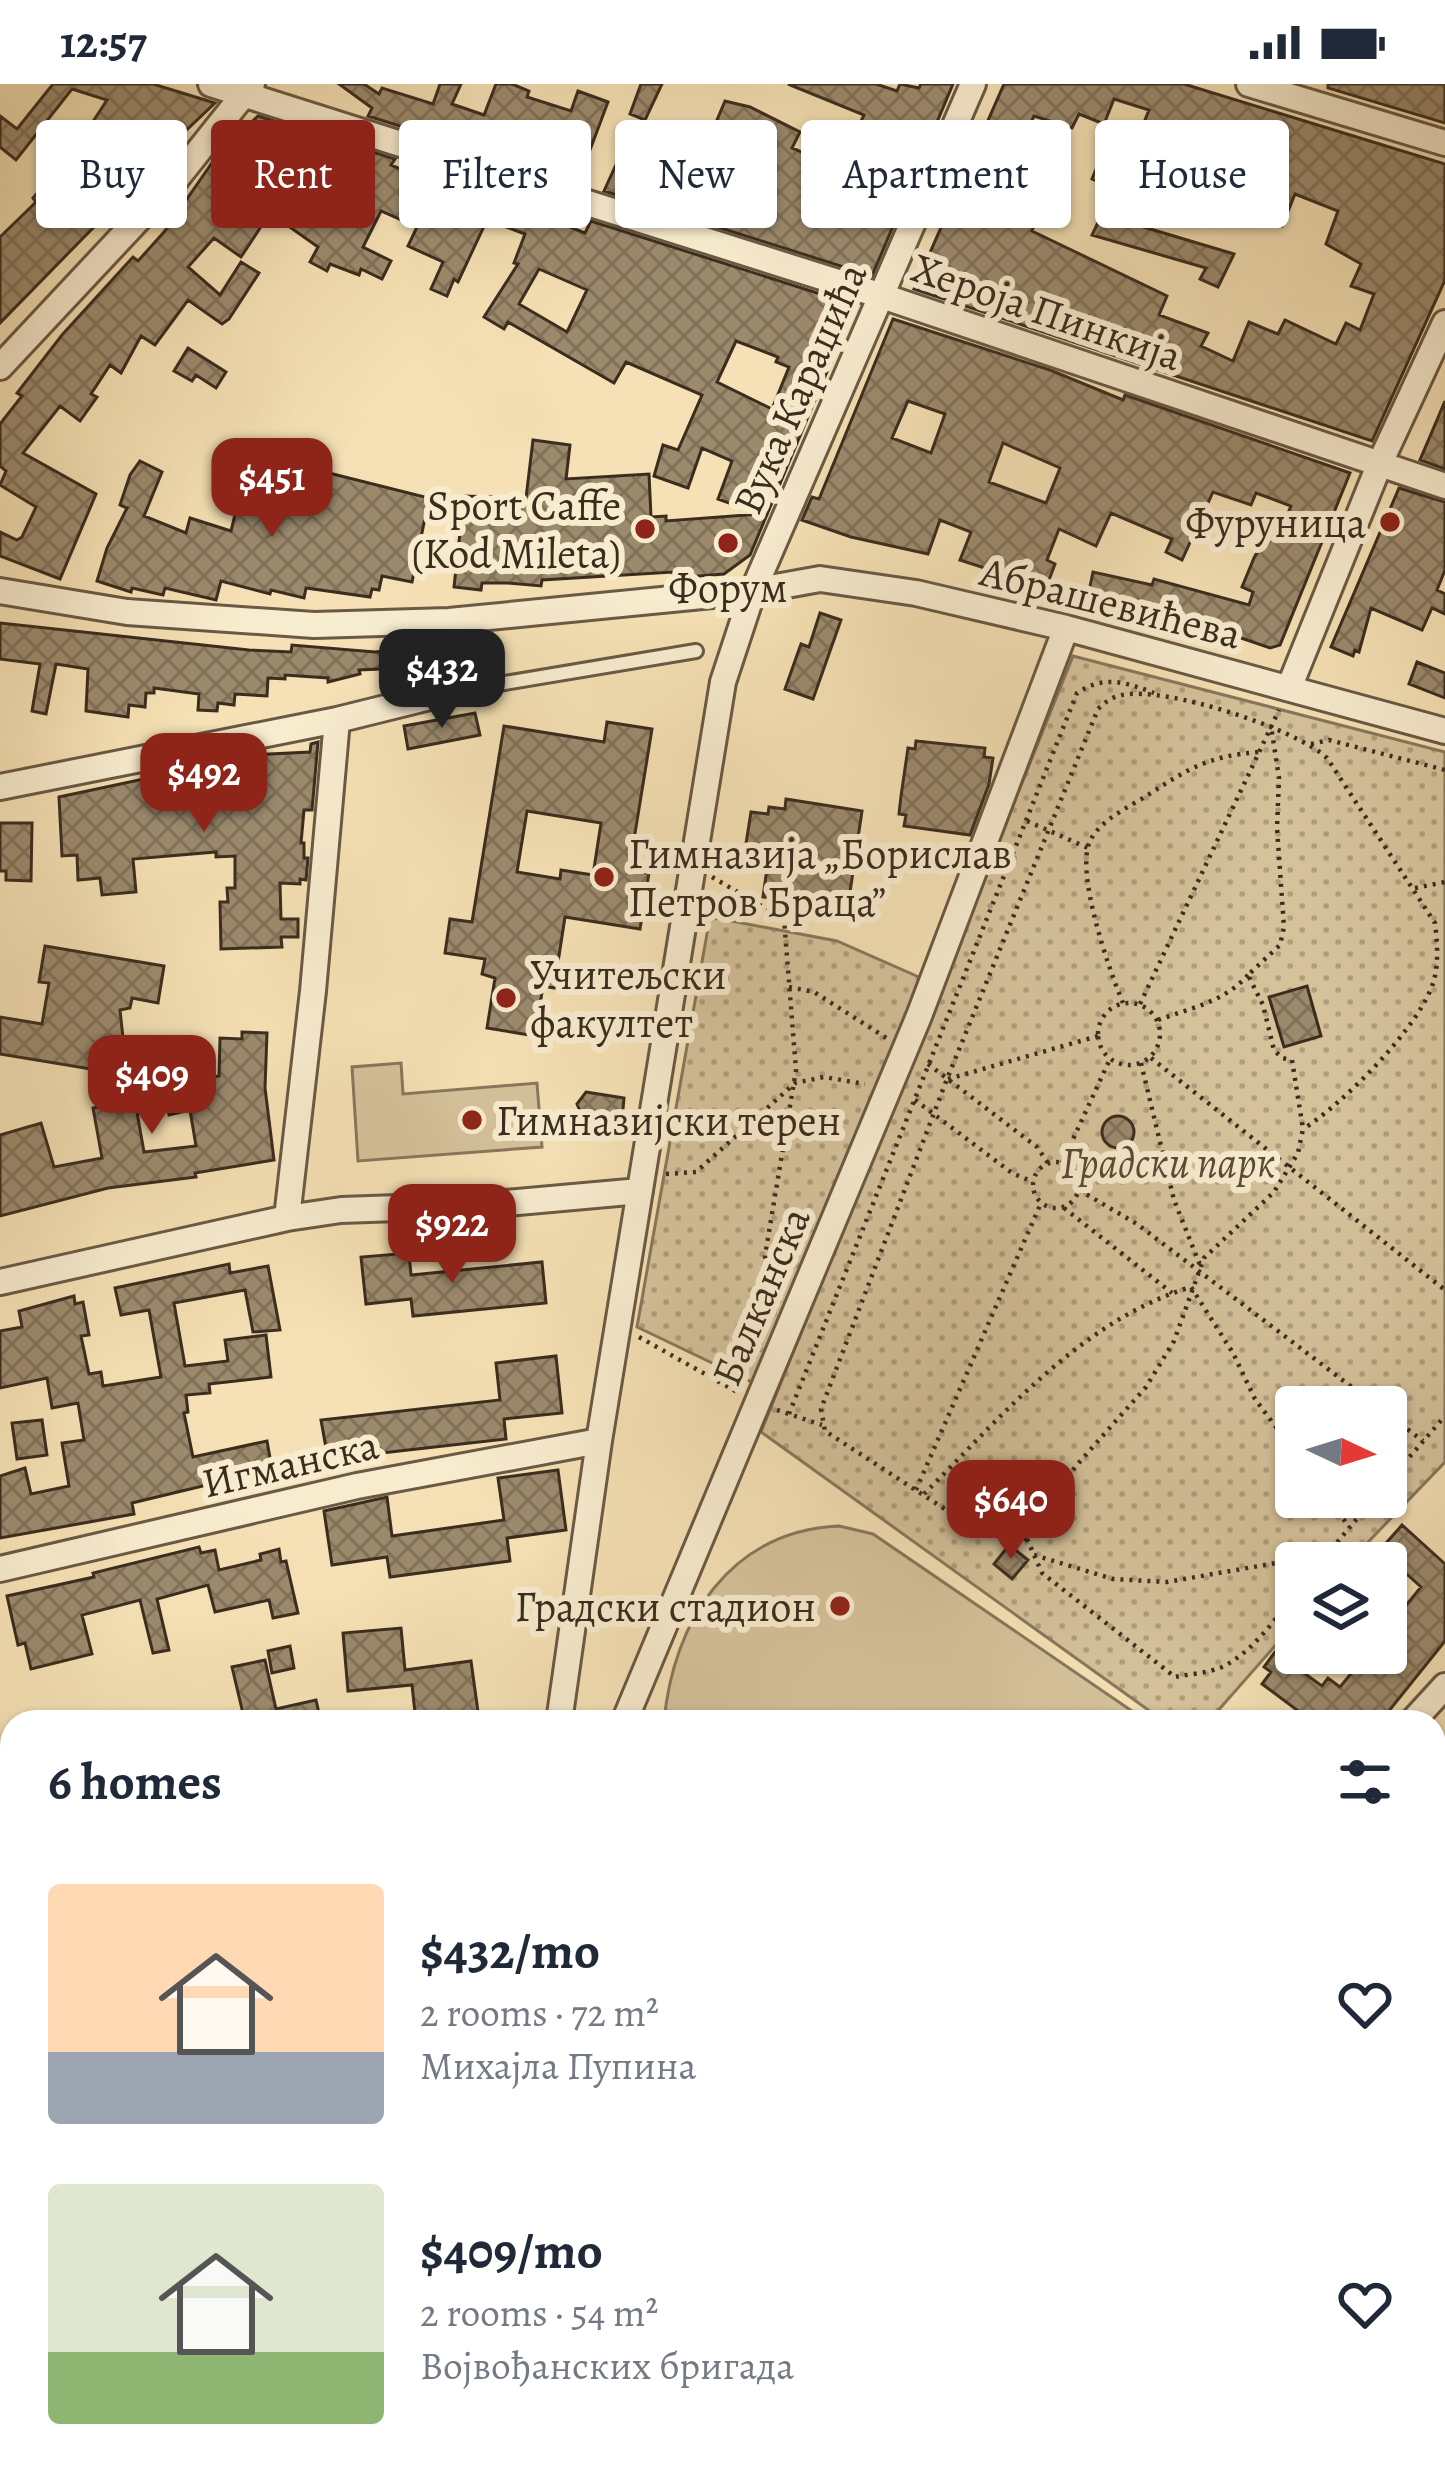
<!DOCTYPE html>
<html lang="en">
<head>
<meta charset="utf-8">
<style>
	body { margin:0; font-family:Alegreya,serif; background:#f2f2f3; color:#1f2937; height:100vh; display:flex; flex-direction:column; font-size:45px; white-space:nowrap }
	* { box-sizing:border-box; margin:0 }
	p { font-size:39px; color:#747a83 }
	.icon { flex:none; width:66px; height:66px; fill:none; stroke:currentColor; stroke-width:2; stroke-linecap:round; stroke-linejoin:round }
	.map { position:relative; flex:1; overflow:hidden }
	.sheet { position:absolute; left:0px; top:1626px; width:1446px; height:771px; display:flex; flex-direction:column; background:#fff; border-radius:36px 36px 0 0; box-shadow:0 3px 9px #0004 }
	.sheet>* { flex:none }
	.hud { position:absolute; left:36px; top:36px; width:1374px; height:108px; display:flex; gap:24px }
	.needle { width:78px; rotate:94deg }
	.fabs { position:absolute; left:1275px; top:1302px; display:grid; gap:24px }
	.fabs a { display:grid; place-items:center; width:132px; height:132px; border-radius:12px; background:#fff; box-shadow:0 3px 9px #0004; font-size:60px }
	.price { position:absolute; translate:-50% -102px; padding:0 27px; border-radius:24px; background:#8f2418; color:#fff; font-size:39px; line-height:78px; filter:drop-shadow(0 3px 6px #0008) }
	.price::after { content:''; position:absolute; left:50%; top:72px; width:36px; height:27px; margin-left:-18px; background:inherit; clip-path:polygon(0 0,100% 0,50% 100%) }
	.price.on { background:#222; color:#fff }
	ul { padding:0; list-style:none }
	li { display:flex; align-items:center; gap:36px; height:300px; padding:0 48px }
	li span { display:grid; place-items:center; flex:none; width:336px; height:240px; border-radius:12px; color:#555 }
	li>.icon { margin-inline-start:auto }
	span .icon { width:144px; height:144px; fill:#fffc; stroke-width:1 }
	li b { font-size:51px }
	h2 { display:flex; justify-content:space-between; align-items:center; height:144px; padding:0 48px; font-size:51px }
	.pill { padding:0 42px; border-radius:12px; background:#fff; box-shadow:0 3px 9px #0004; font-size:42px; line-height:108px }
	.pill.on { background:#8f2418; color:#fff }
	.status { display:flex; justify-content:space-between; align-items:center; height:84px; padding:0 60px; background:#fff; direction:ltr }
	.status svg { height:33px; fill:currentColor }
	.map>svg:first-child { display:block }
	.green { fill:url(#green-dots); stroke:#88775c; stroke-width:3; fill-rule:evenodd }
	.pitch { fill:#d5c29b; stroke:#88775c; stroke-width:3 }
	.building { fill:url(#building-cross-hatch); stroke:#3b2c1e; stroke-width:3; fill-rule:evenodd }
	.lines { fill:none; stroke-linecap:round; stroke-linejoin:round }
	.lane-casing { stroke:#6a5944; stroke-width:18 }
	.street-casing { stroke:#6a5944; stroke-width:30 }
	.path { stroke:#3b2c1e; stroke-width:4.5; stroke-dasharray:3 6; stroke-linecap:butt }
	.lane { stroke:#f8eccf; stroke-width:12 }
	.street { stroke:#f8eccf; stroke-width:24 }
	.poi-dot { fill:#8f2418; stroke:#f8eccf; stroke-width:4.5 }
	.labels { text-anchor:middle; stroke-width:12; stroke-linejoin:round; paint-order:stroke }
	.street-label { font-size:42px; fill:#3b2c1e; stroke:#f8eccf }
	.poi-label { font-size:42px; fill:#3b2c1e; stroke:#f8eccf; text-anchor:end }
	.park-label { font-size:42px; font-style:italic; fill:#5a4a37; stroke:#f8eccf }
</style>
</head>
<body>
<div class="status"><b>12:57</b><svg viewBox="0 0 49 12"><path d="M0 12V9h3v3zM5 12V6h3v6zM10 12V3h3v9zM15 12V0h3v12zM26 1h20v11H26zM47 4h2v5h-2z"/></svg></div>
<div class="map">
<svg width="1445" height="2395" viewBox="0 0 1445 2395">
	<defs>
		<pattern id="green-dots" width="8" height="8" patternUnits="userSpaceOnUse" patternTransform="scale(3)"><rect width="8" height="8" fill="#d5c29b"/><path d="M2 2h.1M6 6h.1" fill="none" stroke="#ae9e7e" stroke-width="1.8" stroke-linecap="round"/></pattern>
		<pattern id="building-cross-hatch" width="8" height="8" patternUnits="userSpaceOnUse" patternTransform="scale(3)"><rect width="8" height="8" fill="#9c8a6d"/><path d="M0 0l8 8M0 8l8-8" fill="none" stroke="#807159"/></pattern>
	</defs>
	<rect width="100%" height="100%" fill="#f5e1b5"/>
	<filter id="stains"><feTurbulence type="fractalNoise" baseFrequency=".00167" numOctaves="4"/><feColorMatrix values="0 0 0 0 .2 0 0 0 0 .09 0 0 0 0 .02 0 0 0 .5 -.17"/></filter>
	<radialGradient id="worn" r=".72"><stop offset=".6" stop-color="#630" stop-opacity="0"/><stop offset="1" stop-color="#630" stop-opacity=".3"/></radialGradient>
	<path class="green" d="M1073 572 1445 668V1378L1348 1479H1296V1538L1208 1638H1165L761 1348ZM1296 1323H1386V1413H1296Z
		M710 833 837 857 921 894 754 1299 637 1243Z
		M670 2385H891L879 2395H672Z"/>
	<path class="pitch" d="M401 979 403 1010 537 999 542 1063 358 1077 352 983Z
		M839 1442 873 1450 1148 1638H664C673 1537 730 1447 839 1442Z
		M1434 1867 1445 1875V2109L1434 2126Z"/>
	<path class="building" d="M53 0H153L215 19 178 54 173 48 135 101 0 239V153L36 118 33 114 75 65 107 16 72 5 16 76 0 63V32L17 45Z
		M339 0H364L379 10 382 4 433 20 440 0H461L452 20 484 31 496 0H512L529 7 527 13 571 27 578 7 608 18 578 98 368 32 372 24Z
		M641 0H662L645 36 630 30Z
		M788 0H876L897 7 900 0 919 4 921 0H953L872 192 604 107 631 48 652 56 649 62 682 76 694 60 715 67 710 81 741 94 757 56 717 36 725 17 750 23 800 48 792 64 839 84 864 31Z
		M1004 0H1184L1445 80V196L1372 357 914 205ZM1114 15 1149 26 1143 41 1170 53 1173 46 1205 58 1201 67 1271 99 1266 112 1272 115 1265 136 1282 142 1295 110 1338 127 1326 160 1361 180 1351 202 1374 210 1360 246 1346 239 1336 260 1285 236 1278 250 1249 238 1233 277 1201 262 1208 249 1159 231 1167 212 1032 147 1041 123 1037 121 1051 89 1014 75 1034 32 1072 44 1079 30 1104 40Z
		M1328 0H1445V39L1328 4Z
		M258 32 395 75 391 81 435 100 439 89 566 129 562 140 585 149 591 137 855 221 750 471 724 490 674 494 673 488 542 496 541 502 507 499H482L481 506 454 503 464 412 526 414 533 356 570 361 566 395 649 390 651 433 666 432V437L760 430 718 415 732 377 702 364 688 404 654 392 663 361 678 366 702 311 626 278 614 299 508 238 504 245 484 233 518 180 514 179 525 150 493 138 491 142 485 140 458 198 454 195 447 212 431 205 443 178 408 162 417 143 381 127 363 163 391 177 382 195 361 185 359 191 330 180 327 187 310 178 318 163 270 129 241 173 214 154 188 183 220 211 241 178 259 189 229 235 222 240 188 216 155 261 141 252 121 289 110 281 91 310 97 313 80 337 60 322 23 369 96 410 60 495 0 472V448L17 456 22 453 36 423 0 401 6 387 0 382V340L22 312 17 309 62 251 133 173 138 177 164 148 216 73 298 129 315 97 227 62ZM539 185 587 206 567 248 519 220ZM736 257 778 273 776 278 789 283 772 325 717 298Z
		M1100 76 1121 85 1114 104 1092 95Z
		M1102 130 1147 144 1234 170 1218 203 1200 195 1206 184 1092 151Z
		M893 235 1050 286 1123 316 1125 311 1350 389 1280 561 1270 564 1209 543 1145 527 1146 524 1088 512 1093 488 1152 501 1154 495 1249 521 1253 508 1242 503 1254 474 1268 448 1278 453 1291 422 1256 409 1251 421 1213 408 1182 476 1166 468 1172 455 1111 429 1096 462 1059 445 1047 476 1055 480 1046 504 960 476 971 448 940 436 928 470 851 453 802 436 812 413 819 415ZM908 317 945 330 931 369 892 354ZM1003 359 1060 384 1046 419 989 398Z
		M188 264 226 288 216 304 196 291 192 297 174 287Z
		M1445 317V385L1420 376Z
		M140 377 162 388 144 432 186 449 190 434 231 447 237 422 263 428 276 390 286 394 297 381 429 414 412 498 382 492 379 506 372 505 370 513 306 504 304 514 271 506 270 510 221 497 216 516 165 504 163 511 132 504 131 508 97 497 107 464 127 424 120 421 130 391Z
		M1399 404 1445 418V486L1437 506 1445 510V530L1432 524 1422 546 1371 524 1359 568 1355 566 1353 572 1331 563Z
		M820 529 841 536 813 615 785 605 801 560 809 563Z
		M0 539 249 566 291 568 292 561 375 568 423 563V583L359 586 360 590 328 598V594L285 591V595L268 594 267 612 235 610 234 621 218 619 217 627 198 626 199 610 154 604V609H146L145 623 129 621 128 633 86 627 88 585 56 580 46 630 32 627 40 580 0 575Z
		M1417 578 1445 589V614L1409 600Z
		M475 629 480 651 408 665 404 642Z
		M607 638 652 645 629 786 649 789 640 845 565 833 554 904 543 902 535 952 487 944 495 894 482 890 485 875 445 869 450 835 472 838 504 642 604 658ZM527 727 601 739 593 791 561 786 560 795 517 788Z
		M916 657 985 664 984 673 993 674 989 700 970 751 904 742 906 731 899 730 901 712 908 664 915 665Z
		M318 658 312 726H304L301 759H304V774H308L306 796 300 795V800L280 799 281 835H298V853H281L282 863 221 865 220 818H228L227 804H235V772L216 773V768L133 775 136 808 102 811 100 794 78 796 77 771 62 772 59 713 172 689 214 688V680H251V671L310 668 311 660Z
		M786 715 862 727 850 808H854L851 826 763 813 769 770 745 766 751 728 768 730 769 723 785 725Z
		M0 739H32L31 797 6 796V787H0Z
		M45 862 164 882 158 919 132 914 130 924 120 926 127 991 0 970V933L42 940 49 899 39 898Z
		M1307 902 1321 952 1284 963 1269 913Z
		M242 948 267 949 265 1004 274 1076 195 1089 196 1093 108 1104 0 1132V1051L41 1039 54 1083 102 1074 93 1024 135 1017 144 1068 196 1062 190 1026 169 1031 165 1012 206 1004 184 1001V997L219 992 220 954 242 955Z
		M586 1008 624 1014 622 1036H584L577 1020Z
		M1102 1048a16 16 0 1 1 32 0a16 16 0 1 1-32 0Z
		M409 1169 411 1191 542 1178 546 1219 413 1232 411 1215 366 1220 361 1173Z
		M229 1180 230 1189 268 1182 280 1246 253 1248 245 1206 174 1219 185 1282 228 1277 225 1256 266 1251 271 1293 209 1300 210 1309 186 1311 188 1328 184 1329 193 1373 267 1357 272 1385 223 1393 224 1397 132 1419 134 1430 0 1454V1392L25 1384 31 1410 69 1402 62 1359 84 1356 78 1319 52 1324 47 1294 0 1304V1247L22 1243 19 1227 74 1212 75 1220 83 1218 89 1251 81 1252 89 1290 101 1288 103 1302 161 1293 149 1226 121 1231 115 1204Z
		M556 1272 562 1329 504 1335 506 1355 328 1375 321 1336 500 1316 496 1279Z
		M42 1336 47 1371 17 1375 12 1339Z
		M558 1386 566 1446 507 1454 510 1477 390 1493 387 1473 332 1481 324 1427 387 1413 392 1452 504 1436 498 1394Z
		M1402 1441 1445 1480V1557L1380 1638H1313L1262 1600 1271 1588 1264 1583 1275 1568 1322 1602 1328 1594 1340 1603 1368 1569H1386V1546L1421 1503 1380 1466Z
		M1009 1461 1028 1476 1012 1495 994 1480Z
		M199 1463 201 1469 215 1466 219 1486 261 1476 260 1470 279 1465 281 1478 286 1477 298 1529 273 1534 269 1516 215 1528 208 1501 157 1515 169 1566 153 1569 140 1516 82 1531 92 1570 31 1585 25 1559 18 1561 7 1512 94 1493 93 1489Z
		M401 1544 405 1586 471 1577 479 1635 416 1638 412 1601 348 1607 343 1549Z
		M290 1562 294 1584 272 1589 268 1567Z
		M265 1576 276 1625 316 1616 321 1638H245L232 1583Z"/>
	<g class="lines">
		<defs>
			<path id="lane" d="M451 608 696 567"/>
			<path id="street" d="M211 0 882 212 1445 402
				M1249 0 1445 59
				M0 283 177 94 252 0
				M0 507 127 528 314 541 449 537 753 507 820 495 916 509 1066 544 1445 647
				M1289 604 1380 379 1445 239
				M0 703 337 636 450 608 449 537
				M287 1134 313 907 337 636
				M0 1198 287 1134 341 1126 484 1121 640 1107
				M0 1485 357 1402 599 1357
				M559 1638 599 1357 723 598 753 507 973 0
				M624 1638 919 932 1066 544
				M1412 1638 1445 1602
				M0 1781 12 1778
				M1434 1804 1445 1812
				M0 2073 12 2070
				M1434 2165 1445 2149
				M1434 2245 1445 2251
				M0 2372 12 2368
				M650 2385 651 2395
				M1277 2395 1284 2385"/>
		</defs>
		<use href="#lane" class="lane-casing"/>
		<use href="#street" class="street-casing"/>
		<path class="path" d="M1311 660 1329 656 1445 686
			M1027 737 1088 764
			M712 793 784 835 796 986 765 1172 770 1220 775 1227
			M1415 804 1445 798
			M789 903 814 908 888 955
			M1098 950a31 31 0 1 1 62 0a31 31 0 1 1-62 0Z
			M1123 919C1109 886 1075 788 1090 757 1100 736 1129 723 1148 711 1189 684 1209 672 1259 668
			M1140 920 1279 626
			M1158 936C1191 924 1224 918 1248 891
			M1151 974 1445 1206
			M1141 979 1174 1116 1200 1181
			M928 980 1037 1063 1048 1079
			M948 995 1098 952
			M915 1016 1012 1089 1033 1098
			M1033 1101a23 23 0 1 1 46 0a23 23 0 1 1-46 0Z
			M1062 1079 1110 975
			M666 1090 696 1088 795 999 824 993 865 1000
			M1079 1106 1137 1140 1378 1323
			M1064 1124 1172 1209
			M639 1253 739 1309
			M777 1326 822 1341
			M1386 1329 1423 1357
			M789 1330 1077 609C1104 591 1125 598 1154 609
			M1386 1400 1445 1332
			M916 1406 1041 1119
			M924 1410C1002 1332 1082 1236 1191 1203L1233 1269 1255 1315 1296 1370
			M1328 1413 1349 1443
			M1028 1453 1044 1423 1076 1382 1146 1303 1174 1257 1204 1174 1274 1108 1298 1069 1303 1045 1292 976 1282 974 1274 966 1263 921 1248 891 1280 861 1284 843 1277 744 1279 694 1271 642
			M1027 1455 980 1448 825 1347 821 1325 947 995 1098 625C1105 618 1112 613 1122 611 1165 602 1295 644 1327 674L1435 839C1437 857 1439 877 1434 896 1422 941 1342 1021 1303 1045
			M1027 1455 1042 1489 1175 1593C1190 1590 1208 1589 1222 1583 1252 1569 1276 1534 1296 1509
			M1034 1471 1113 1495 1167 1498 1328 1470
			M1320 1479 1375 1413"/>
		<use href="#lane" class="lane"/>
		<use href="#street" class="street"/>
	</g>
	<g class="poi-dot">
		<circle cx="1390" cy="438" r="12"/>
		<circle cx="645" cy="445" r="12"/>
		<circle cx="728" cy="459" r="12"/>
		<circle cx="604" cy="793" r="12"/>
		<circle cx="506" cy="914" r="12"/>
		<circle cx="472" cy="1036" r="12"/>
		<circle cx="840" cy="1522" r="12"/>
	</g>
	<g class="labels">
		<g class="street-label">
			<text transform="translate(1047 227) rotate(19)" y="15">Хероја Пинкија</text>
			<text transform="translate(799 304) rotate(-66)" y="15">Вука Караџића</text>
			<text transform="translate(1111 518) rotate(14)" y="15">Абрашевићева</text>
			<text transform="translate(760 1212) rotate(-67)" y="15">Балканска</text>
			<text transform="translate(290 1379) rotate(-13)" y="15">Игманска</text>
		</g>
		<g class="poi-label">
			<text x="621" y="436">Sport Caffe<tspan x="621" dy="48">(Kod Mileta)</tspan></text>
			<text x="1366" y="453">Фуруница</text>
			<text x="728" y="518" text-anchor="middle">Форум</text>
			<text x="628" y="784" text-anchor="start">Гимназија „Борислав<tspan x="628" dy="48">Петров Браца”</tspan></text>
			<text x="530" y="905" text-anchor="start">Учитељски<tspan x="530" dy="48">факултет</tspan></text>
			<text x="496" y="1051" text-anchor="start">Гимназијски терен</text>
			<text x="816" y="1537">Градски стадион</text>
		</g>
		<g class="park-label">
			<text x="1168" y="1093">Градски парк</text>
		</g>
	</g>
	<rect width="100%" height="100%" filter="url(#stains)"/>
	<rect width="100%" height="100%" fill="url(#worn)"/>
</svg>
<div class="fabs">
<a><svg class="needle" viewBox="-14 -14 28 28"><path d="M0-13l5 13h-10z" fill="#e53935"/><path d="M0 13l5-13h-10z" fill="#747a83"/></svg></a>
<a><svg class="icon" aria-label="layers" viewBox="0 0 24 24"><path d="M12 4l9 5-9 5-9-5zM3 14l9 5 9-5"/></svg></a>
</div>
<b class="price" style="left:272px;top:456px">$451</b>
<b class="price on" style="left:442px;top:647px">$432</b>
<b class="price" style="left:204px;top:751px">$492</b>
<b class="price" style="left:152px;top:1053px">$409</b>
<b class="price" style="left:452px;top:1202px">$922</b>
<b class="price" style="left:1011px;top:1478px">$640</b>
<div class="hud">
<a class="pill">Buy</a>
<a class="pill on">Rent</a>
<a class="pill">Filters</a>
<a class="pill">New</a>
<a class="pill">Apartment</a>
<a class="pill">House</a>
</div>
<section class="sheet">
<h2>6 homes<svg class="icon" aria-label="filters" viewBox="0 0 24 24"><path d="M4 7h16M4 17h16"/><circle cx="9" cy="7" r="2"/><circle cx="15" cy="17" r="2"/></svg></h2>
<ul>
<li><span style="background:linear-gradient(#ffd9b3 70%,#9aa5b1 0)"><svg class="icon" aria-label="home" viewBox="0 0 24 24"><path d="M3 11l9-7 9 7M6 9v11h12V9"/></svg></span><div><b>$432/mo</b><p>2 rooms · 72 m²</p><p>Михајла Пупина</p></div><svg class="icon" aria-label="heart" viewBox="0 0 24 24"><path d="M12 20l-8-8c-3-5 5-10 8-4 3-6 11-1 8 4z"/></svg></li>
<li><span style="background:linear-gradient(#dfe7d0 70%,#8fb573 0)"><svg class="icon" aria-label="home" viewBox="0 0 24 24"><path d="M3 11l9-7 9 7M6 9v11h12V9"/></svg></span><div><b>$409/mo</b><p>2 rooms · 54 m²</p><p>Војвођанских бригада</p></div><svg class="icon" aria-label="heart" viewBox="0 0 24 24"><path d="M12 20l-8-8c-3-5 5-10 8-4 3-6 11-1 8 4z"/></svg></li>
</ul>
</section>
</div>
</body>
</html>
